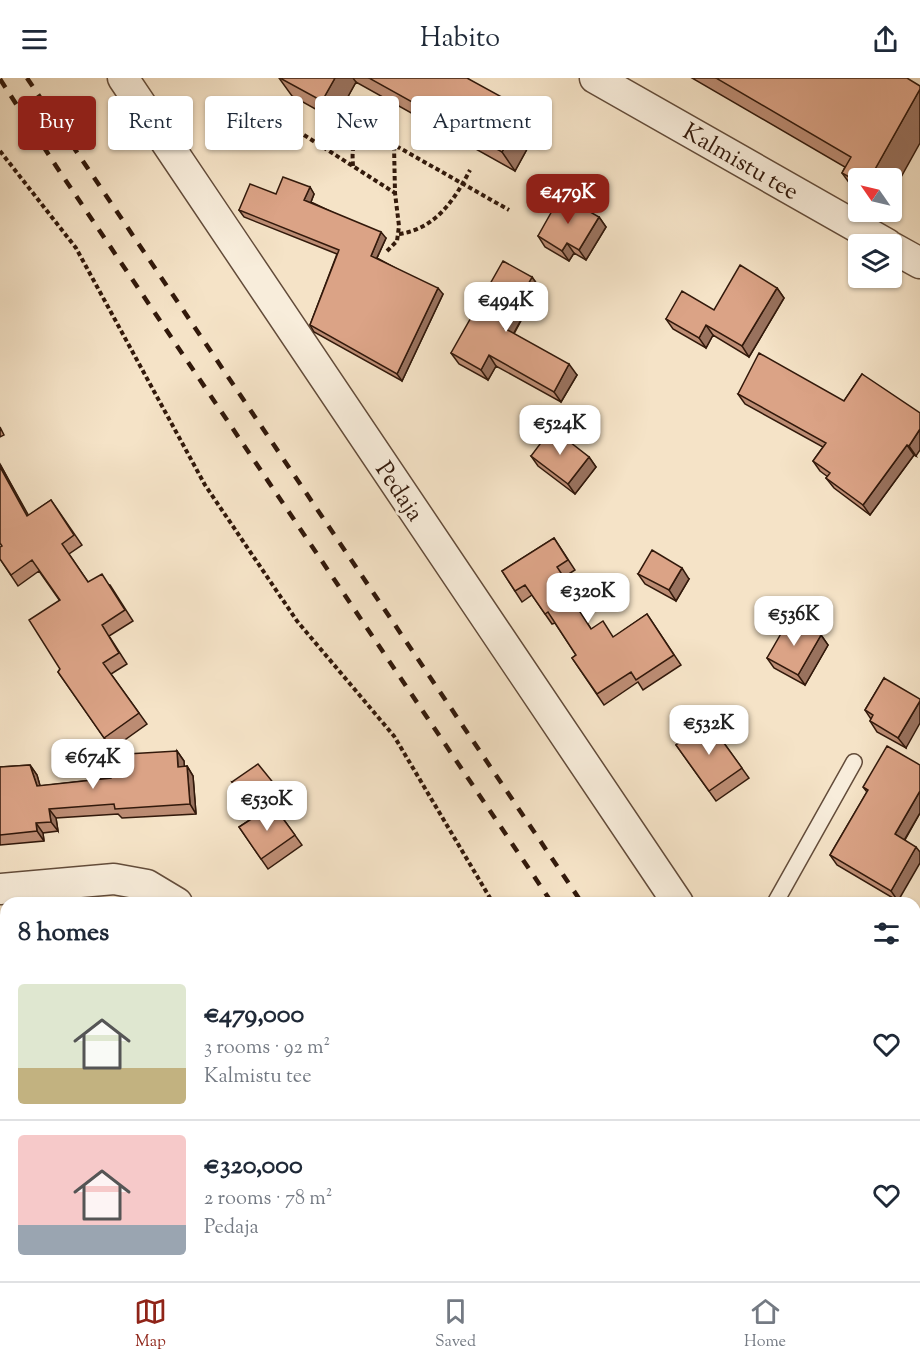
<!DOCTYPE html>
<html lang="en">
<head>
<meta charset="utf-8">
<style>
	body { margin:0; font-family:"Sorts Mill Goudy",serif; background:#f2f2f3; color:#1f2937; height:100vh; display:flex; flex-direction:column; font-size:22px; white-space:nowrap }
	* { box-sizing:border-box; margin:0 }
	p { font-size:20px; color:#747a83 }
	.icon { flex:none; width:33px; height:33px; fill:none; stroke:currentColor; stroke-width:2; stroke-linecap:round; stroke-linejoin:round }
	.map { position:relative; flex:1; overflow:hidden }
	.panel { position:absolute; left:0px; top:819px; width:921px; height:384px; display:flex; flex-direction:column; background:#fff; border-radius:18px 18px 0 0; box-shadow:0 2px 4px #0004 }
	.panel>* { flex:none }
	.top-card { position:absolute; left:18px; top:18px; width:600px; height:54px; display:flex; gap:12px }
	.needle { width:39px; rotate:304deg }
	.buttons { position:absolute; left:848px; top:90px; display:grid; gap:12px }
	.buttons a { display:grid; place-items:center; width:54px; height:54px; border-radius:6px; background:#fff; box-shadow:0 2px 4px #0004; font-size:30px }
	.price { position:absolute; translate:-50% -51px; padding:0 14px; border-radius:12px; background:#fff; color:#222; font-size:20px; line-height:39px; filter:drop-shadow(0 2px 3px #0008) }
	.price::after { content:''; position:absolute; left:50%; top:36px; width:18px; height:14px; margin-left:-9px; background:inherit; clip-path:polygon(0 0,100% 0,50% 100%) }
	.price.current { background:#8f2418; color:#fff }
	ul { padding:0; list-style:none }
	li { display:flex; align-items:center; gap:18px; height:150px; padding:0 18px }
	li+li { border-top:2px solid #e0e1e3 }
	li span { display:grid; place-items:center; flex:none; width:168px; height:120px; border-radius:6px; color:#555 }
	li>.icon { margin-inline-start:auto }
	span .icon { width:72px; height:72px; fill:#fffc; stroke-width:1 }
	li b { font-size:26px }
	h2 { display:flex; justify-content:space-between; align-items:center; height:72px; padding:0 18px; font-size:26px }
	.tag { padding:0 21px; border-radius:6px; background:#fff; box-shadow:0 2px 4px #0004; font-size:21px; line-height:54px }
	.tag.current { background:#8f2418; color:#fff }
	header { display:flex; justify-content:space-between; align-items:center; height:78px; padding:0 18px; background:#fff; font-size:27px; font-weight:600 }
	.dock { display:flex; justify-content:space-around; align-items:center; height:84px; border-top:2px solid #e0e1e3; background:#fff; font-size:16px; color:#747a83 }
	.dock a { display:grid; justify-items:center; gap:3px }
	.dock .current { color:#8f2418 }
	.map>svg:first-child { display:block }
	.lines { fill:none; stroke-linecap:round; stroke-linejoin:round }
	.service-casing { stroke:#634c3a; stroke-width:18 }
	.minor-casing { stroke:#634c3a; stroke-width:33 }
	.path { stroke:#32190b; stroke-width:4; stroke-dasharray:4.5 3; stroke-linecap:butt }
	.service { stroke:#f8eddb; stroke-width:15 }
	.minor { stroke:#f8eddb; stroke-width:30 }
	.rail { stroke:#32190b; stroke-width:4.5; stroke-dasharray:10 10; stroke-linecap:butt }
	.wall { fill:#bc8c73; stroke:#32190b; stroke-width:1.5 }
	.shaded-wall { fill:#99725e; stroke:#32190b; stroke-width:1.5 }
	.building { fill:#dba386; stroke:#32190b; stroke-width:1.5 }
	.labels { text-anchor:middle; stroke-width:6; stroke-linejoin:round; paint-order:stroke }
	.street-label { font-size:24px; fill:#32190b; stroke:#f8eddb }
</style>
</head>
<body>
<header><svg class="icon" aria-label="menu" viewBox="0 0 24 24"><path d="M4 6h16M4 12h16M4 18h16"/></svg>Habito<svg class="icon" aria-label="share" viewBox="0 0 24 24"><path d="M12 15V3M7 8l5-5 5 5M5 13v7h14v-7"/></svg></header>
<div class="map">
<svg width="920" height="1203" viewBox="0 0 920 1203">
	<rect width="100%" height="100%" fill="#f5e3c7"/>
	<filter id="stains"><feTurbulence type="fractalNoise" baseFrequency=".00333" numOctaves="4"/><feColorMatrix values="0 0 0 0 .2 0 0 0 0 .09 0 0 0 0 .02 0 0 0 .5 -.17"/></filter>
	<radialGradient id="worn" r=".72"><stop offset=".6" stop-color="#630" stop-opacity="0"/><stop offset="1" stop-color="#630" stop-opacity=".3"/></radialGradient>
	<g class="lines">
		<defs>
			<path id="service" d="M775 825 854 684"/>
			<path id="minor" d="M123 0 678 825
				M595 0 887 166
				M891 169 920 185
				M0 811 114 801 147 807 177 825
				M915 1156 920 1162
				M472 1197 478 1203
				M96 1203 105 1197"/>
		</defs>
		<use href="#service" class="service-casing"/>
		<use href="#minor" class="minor-casing"/>
		<path class="path" d="M304 57 395 115
			M0 73 76 170 205 407 297 543 394 658 493 825
			M353 88C352 73 352 63 363 53L375 56 509 132
			M399 156C435 151 454 123 470 92
			M387 173 397 163 399 148 395 115 394 67
			M739 1197 744 1203"/>
		<use href="#service" class="service"/>
		<use href="#minor" class="minor"/>
		<path class="rail" d="M27 0 582 825
			M0 1 56 88 552 825
			M802 1197 806 1203
			M832 1197 836 1203"/>
	</g>
	<path class="wall" d="M279 0H467L538 51 515 93 356 4 335 42 292 18Z
		M692 0H907L858 100V117L842 95 845 89Z
		M310 109 314 116 311 124 386 160 377 180 443 216 402 303 314 254 310 247 337 176 244 139 239 132 276 116Z
		M599 139 606 149 586 182 574 175 569 183 545 169 538 158Z
		M532 199 539 209 514 256 577 297 561 324 496 288 488 302 459 286 451 275Z
		M777 210 784 220 749 279 713 257 706 270 673 251 666 241 714 232Z
		M862 296 916 378 914 377 870 437 834 410 826 400 828 399 820 393 813 383 823 369 745 326 738 316 844 323Z
		M0 349 4 357 0 359Z
		M531 378 589 379 596 389 575 416 538 388Z
		M0 386 28 438 51 422 82 467 69 476 88 504 110 507 133 543 109 558 127 586 111 596 147 646 112 671 58 594 60 591V523L39 493 18 508 0 481 2 468 0 465Z
		M554 460 575 492 564 499 574 514 569 516 591 551 614 559 647 536 681 587 643 612 638 604 604 627 572 580 576 577 555 545 552 546 532 517 522 524 502 493Z
		M638 496 689 501 676 523 645 506Z
		M821 557 828 567 805 607 774 590 767 580Z
		M884 600 906 670 877 654 870 643 871 641 865 632Z
		M708 643 749 700 716 723 676 667Z
		M177 673 184 683V689L187 688 193 698 196 736 122 740 118 736 56 740 58 753 43 755 44 763 0 767V689L30 687 37 697 40 708 111 700Z
		M232 704 284 718 291 729 279 735 302 767 268 791 239 749 256 738Z
		M863 709 920 735 905 762 898 823 837 787 830 777 867 714Z
		M4 862 6 865V918H0V863Z
		M253 1197H260L255 1200Z
		M277 1197H290L281 1203Z"/>
	<path class="shaded-wall" d="M335 0H353L356 4 335 42 322 23Z
		M920 11V65L891 117V100H870Z
		M525 32 538 51 515 93 502 74Z
		M310 109 314 116 309 129 304 122Z
		M599 139 606 149 586 182 579 172Z
		M381 154 386 160 375 184 371 178Z
		M567 165 574 175 569 183 562 173Z
		M532 199 539 209 511 260 504 250Z
		M438 210 443 216 402 303 397 296Z
		M777 210 784 220 749 279 742 268Z
		M706 247 713 257 706 270 699 260Z
		M489 277 496 288 488 302 481 292Z
		M569 286 577 297 561 324 554 314Z
		M920 351V372L916 378 909 368Z
		M907 367 914 377 870 437 863 427Z
		M589 379 596 389 575 416 568 406Z
		M0 386 35 449 27 438 0 389Z
		M682 490 689 501 676 523 669 512Z
		M821 557 828 567 805 607 798 597Z
		M920 623V645L906 670 898 660Z
		M177 673 184 683 185 699 178 689Z
		M30 687 37 697 43 718 37 708Z
		M187 688 193 698 196 736 190 726Z
		M920 713V735L902 766 895 756Z
		M49 731 56 740 58 753 51 744Z
		M36 745 43 755 44 763 37 753Z
		M916 769 920 774V785L898 823 891 813Z
		M4 862 6 865V907Z
		M915 929 918 934 915 941Z
		M6 1058V1077L0 1085V1066Z
		M6 1185V1197H11L6 1203H0V1191Z"/>
	<path class="building" d="M280 0H335L322 23Z
		M369 0H467L525 32 502 74Z
		M716 0H907L920 8V11L870 100H858V104L842 95 851 79Z
		M283 99 310 109 304 122 381 154 371 178 438 210 397 296 310 247 339 172 239 132 250 106 276 116Z
		M561 117 599 139 579 172 567 165 562 173 538 158Z
		M503 183 532 199 504 250 569 286 554 314 489 277 481 292 451 275Z
		M740 187 777 210 742 268 706 247 699 260 666 241 682 213 714 232Z
		M759 275 844 323 862 296 920 335V351L909 368 907 367 863 427 826 400 830 395 813 383 826 365 738 316Z
		M552 350 589 379 568 406 531 378Z
		M0 389 27 438 51 422 74 457 62 466 88 504 102 496 125 532 102 547 119 575 103 585 139 635 104 660 58 594 60 591 29 542 60 522 32 482 11 497 0 481V469L2 468 0 465Z
		M554 460 568 482 557 489 567 504 562 506 591 551 603 543 613 559 647 536 674 577 636 602 631 594 597 616 572 580 576 577 548 534 545 536 525 507 515 513 502 493Z
		M652 472 682 490 669 512 638 496Z
		M790 540 821 557 798 597 767 580Z
		M884 600 920 621V623L898 660 870 643 873 637 865 632Z
		M708 643 742 690 709 713 676 667Z
		M887 668 920 687V713L895 756 916 769 891 813 830 777 868 712 863 709Z
		M177 673 178 689 187 688 190 726 115 731 114 726 49 731 51 744 36 745 37 753 0 757V689L30 687 37 708 111 700 110 677Z
		M258 686 284 718 254 735 232 704Z
		M273 727 295 757 261 781 239 749Z
		M4 862 6 907 0 908V863Z
		M915 881 920 883V936L915 929Z
		M0 1052 6 1057V1058L0 1066Z
		M0 1130 6 1135V1185L0 1191Z
		M180 1197H196L201 1203H174Z
		M397 1197H402L409 1203H392Z"/>
	<g class="labels">
		<g class="street-label">
			<text transform="translate(741 83) rotate(30)" y="8">Kalmistu tee</text>
			<text transform="translate(400 413) rotate(56)" y="8">Pedaja</text>
		</g>
	</g>
	<rect width="100%" height="100%" filter="url(#stains)"/>
	<rect width="100%" height="100%" fill="url(#worn)"/>
</svg>
<div class="buttons">
<a><svg class="needle" viewBox="-14 -14 28 28"><path d="M0-13l5 13h-10z" fill="#e53935"/><path d="M0 13l5-13h-10z" fill="#747a83"/></svg></a>
<a><svg class="icon" aria-label="layers" viewBox="0 0 24 24"><path d="M12 4l9 5-9 5-9-5zM3 14l9 5 9-5"/></svg></a>
</div>
<b class="price current" style="left:568px;top:147px">€479K</b>
<b class="price" style="left:506px;top:255px">€494K</b>
<b class="price" style="left:560px;top:378px">€524K</b>
<b class="price" style="left:588px;top:546px">€320K</b>
<b class="price" style="left:794px;top:569px">€536K</b>
<b class="price" style="left:709px;top:678px">€532K</b>
<b class="price" style="left:93px;top:712px">€674K</b>
<b class="price" style="left:267px;top:754px">€530K</b>
<div class="top-card">
<a class="tag current">Buy</a>
<a class="tag">Rent</a>
<a class="tag">Filters</a>
<a class="tag">New</a>
<a class="tag">Apartment</a>
</div>
<section class="panel">
<h2>8 homes<svg class="icon" aria-label="filters" viewBox="0 0 24 24"><path d="M4 7h16M4 17h16"/><circle cx="9" cy="7" r="2"/><circle cx="15" cy="17" r="2"/></svg></h2>
<ul>
<li><span style="background:linear-gradient(#dfe7d0 70%,#c2b280 0)"><svg class="icon" aria-label="home" viewBox="0 0 24 24"><path d="M3 11l9-7 9 7M6 9v11h12V9"/></svg></span><div><b>€479,000</b><p>3 rooms · 92 m²</p><p>Kalmistu tee</p></div><svg class="icon" aria-label="heart" viewBox="0 0 24 24"><path d="M12 20l-8-8c-3-5 5-10 8-4 3-6 11-1 8 4z"/></svg></li>
<li><span style="background:linear-gradient(#f6c9c9 75%,#9aa5b1 0)"><svg class="icon" aria-label="home" viewBox="0 0 24 24"><path d="M3 11l9-7 9 7M6 9v11h12V9"/></svg></span><div><b>€320,000</b><p>2 rooms · 78 m²</p><p>Pedaja</p></div><svg class="icon" aria-label="heart" viewBox="0 0 24 24"><path d="M12 20l-8-8c-3-5 5-10 8-4 3-6 11-1 8 4z"/></svg></li>
</ul>
</section>
</div>
<nav class="dock">
<a class="current"><svg class="icon" aria-label="map" viewBox="0 0 24 24"><path d="M3 6l6-2 6 2 6-2v14l-6 2-6-2-6 2zM9 4v14M15 6v14"/></svg>Map</a>
<a><svg class="icon" aria-label="saved" viewBox="0 0 24 24"><path d="M7 4h10v16l-5-4-5 4z"/></svg>Saved</a>
<a><svg class="icon" aria-label="home" viewBox="0 0 24 24"><path d="M3 11l9-7 9 7M6 9v11h12V9"/></svg>Home</a>
</nav>
</body>
</html>
